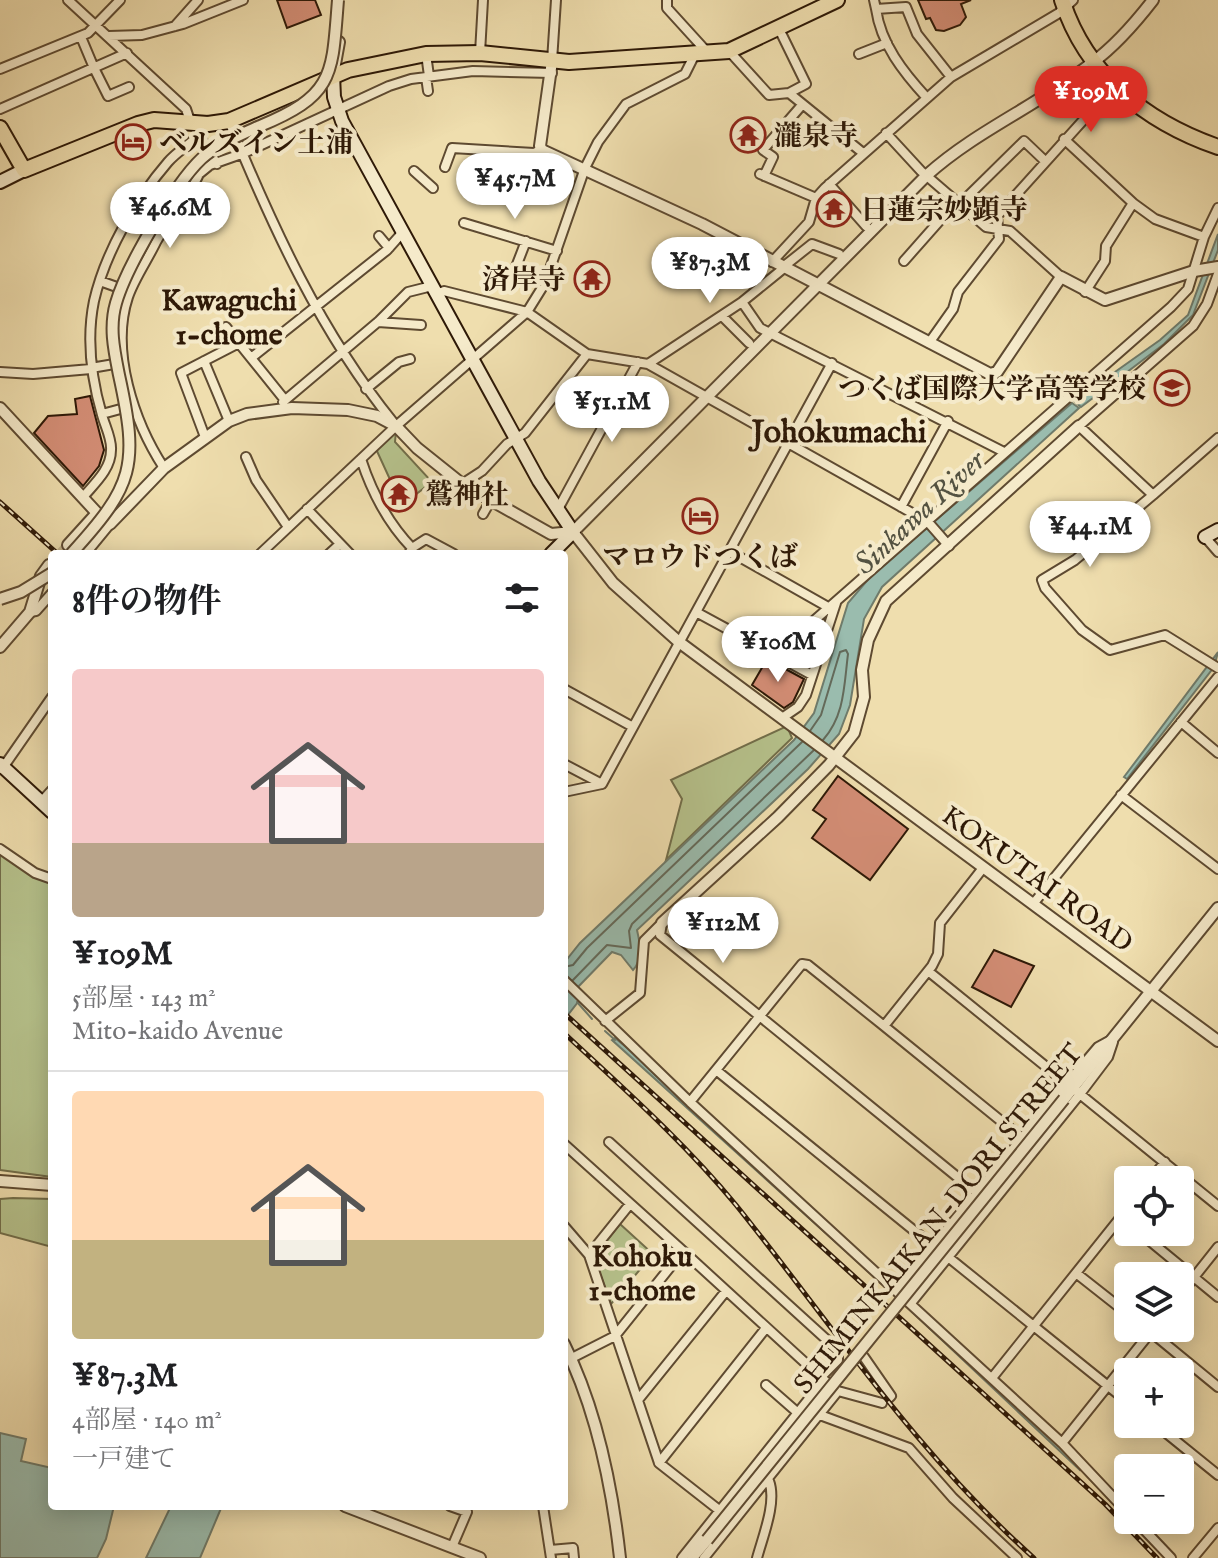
<!DOCTYPE html>
<html lang="ja">
<head>
<meta charset="utf-8">
<style>
	body { margin:0; font-family:"IM FELL English","Noto Serif JP",serif; background:#f6f6f6; color:#202124; height:100vh; display:flex; flex-direction:column; font-size:30px; white-space:nowrap }
	* { box-sizing:border-box; margin:0 }
	p { font-size:26px; color:#757577 }
	.icon { flex:none; width:44px; height:44px; fill:none; stroke:currentColor; stroke-width:2; stroke-linecap:round; stroke-linejoin:round }
	.map { position:relative; flex:1; overflow:hidden }
	.sheet { position:absolute; left:48px; top:550px; width:520px; height:960px; display:flex; flex-direction:column; background:#fff; border-radius:8px; box-shadow:0 4px 20px #0003 }
	.sheet>* { flex:none }
	.buttons { position:absolute; left:1114px; top:1166px; display:grid; gap:16px }
	.buttons a { display:grid; place-items:center; width:80px; height:80px; border-radius:8px; background:#fff; box-shadow:0 4px 20px #0003; font-size:40px }
	.price { position:absolute; translate:-50% -68px; padding:0 18px; border-radius:28px; background:#fff; color:#222; font-size:26px; line-height:52px; filter:drop-shadow(0 2px 4px #0008) }
	.price::after { content:''; position:absolute; left:50%; top:48px; width:24px; height:18px; margin-left:-12px; background:inherit; clip-path:polygon(0 0,100% 0,50% 100%) }
	.price.active { background:#d93025; color:#fff }
	ul { padding:0; list-style:none }
	li { display:grid; align-content:center; gap:16px; height:424px; padding:0 24px }
	li+li { border-top:2px solid #e0e0e0 }
	li span { display:grid; place-items:center; height:248px; border-radius:8px; color:#555 }
	li>.icon { margin-inline-start:auto }
	span .icon { width:144px; height:144px; fill:#fffc; stroke-width:1 }
	li b { font-size:34px }
	h2 { display:flex; justify-content:space-between; align-items:center; height:96px; padding:0 24px; font-size:34px }
	.map>svg:first-child { display:block }
	.green { fill:#b6c28c; stroke:#726e4a; stroke-width:2 }
	.water { fill:#9abcae; stroke:#6f7b6b; stroke-width:2 }
	.lines { fill:none; stroke-linecap:round; stroke-linejoin:round }
	.shore { stroke:#646a5a; stroke-width:2 }
	.stream { stroke:#6f7b6b; stroke-width:2 }
	.building { fill:#d38d75; stroke:#2e1907; stroke-width:2 }
	.tertiary-tunnel { stroke:#c8b78d; stroke-width:10; stroke-dasharray:10 5; stroke-linecap:butt }
	.minor-casing { stroke:#5e4a31; stroke-width:12 }
	.tertiary-casing { stroke:#5e4a31; stroke-width:14 }
	.secondary-casing { stroke:#2e1907; stroke-width:16 }
	.primary-casing { stroke:#2e1907; stroke-width:18 }
	.trunk-casing { stroke:#2e1907; stroke-width:18 }
	.minor { stroke:#f5eaca; stroke-width:8 }
	.tertiary { stroke:#f5eaca; stroke-width:10 }
	.secondary { stroke:#f5eaca; stroke-width:12 }
	.primary { stroke:#efdeae; stroke-width:14 }
	.trunk { stroke:#efdeae; stroke-width:14 }
	.rail-casing { stroke:#2e1907; stroke-width:5 }
	.rail { stroke:#f5eaca; stroke-width:2; stroke-dasharray:6; stroke-linecap:butt }
	.tertiary-bridge-casing { stroke:#5e4a31; stroke-width:14; stroke-linecap:butt }
	.tertiary-bridge { stroke:#f5eaca; stroke-width:10 }
	.labels { text-anchor:middle; stroke-width:8; stroke-linejoin:round; paint-order:stroke }
	.poi-label { font-size:28px; font-weight:bold; fill:#2e1907; stroke:#f5eaca; text-anchor:start }
	.street-label { font-size:28px; fill:#2e1907; stroke:#f5eaca }
	.neighbourhood-label { font-size:30px; font-weight:bold; fill:#2e1907; stroke:#f5eaca }
	.water-label { font-size:30px; font-style:italic; fill:#545241; stroke:#f5eaca }
	.quarter-label { font-size:32px; font-weight:bold; fill:#2e1907; stroke:#f5eaca }
</style>
</head>
<body>
<div class="map">
<svg width="1218" height="1558" viewBox="0 0 1218 1558">
	<rect width="100%" height="100%" fill="#efdeae"/>
	<filter id="stains"><feTurbulence type="fractalNoise" baseFrequency=".0025" numOctaves="4"/><feColorMatrix values="0 0 0 0 .2 0 0 0 0 .09 0 0 0 0 .02 0 0 0 .5 -.17"/></filter>
	<radialGradient id="worn" r=".72"><stop offset=".6" stop-color="#630" stop-opacity="0"/><stop offset="1" stop-color="#630" stop-opacity=".3"/></radialGradient>
	<path class="green" d="M396 431 395 442 432 482 411 498 393 486 376 449Z
		M787 726 792 738 666 860 682 799 671 780Z
		M0 852 52 882V1177L0 1170Z
		M13 1198 52 1199V1247L0 1233V1199Z
		M620 1224 653 1254 611 1304 594 1257Z"/>
	<path class="water" d="M1218 234V250L1193 315 1164 344 1081 407 1074 401 1160 340 1188 315Z
		M1072 403 1079 408 882 587 864 619 850 705 839 734 808 769 637 930C640 944 644 958 633 970L621 955 612 952 577 988 578 1002 564 1020V963L580 943 794 740 814 713 848 603 871 576Z
		M1218 652 1214 667 1127 779 1124 777Z
		M615 1038 646 1063 1083 1467 1080 1470 893 1294 612 1040Z
		M0 1433 26 1439 21 1461 52 1468V1506H114L106 1539 97 1558H0Z
		M171 1506H222L200 1558H146Z"/>
	<g class="lines">
		<path class="shore" d="M810 731 821 715 840 652 846 650 848 654C844 685 845 715 823 740
			M564 967 573 965 587 948 802 742
			M573 980 607 945 631 948 629 931 632 924 814 750"/>
		<path class="stream" d="M577 1002 592 1019
			M605 1031 615 1040"/>
	</g>
	<path class="building" d="M277 0H315L321 15 287 28Z
		M918 0H971L961 4 966 17 960 25 944 31 936 30 930 18 926 19Z
		M90 396 104 450 99 466 83 486 34 433 48 416 77 414 75 399Z
		M767 659 804 679 793 702 784 708 752 685Z
		M838 776 908 829 870 880 812 838 826 819 813 810Z
		M994 950 1034 966 1011 1007 972 987Z"/>
	<g class="lines">
		<path class="tertiary-tunnel" d="M60 554 68 545"/>
		<defs>
			<path id="minor" d="M68 0 186 109 190 121
				M667 0V8L707 52
				M874 0 876 9 906 7 917 34 951 77
				M876 9C881 44 903 72 927 98
				M175 26 198 0
				M782 35 806 84 789 93
				M109 36 142 35 183 24 243 0
				M81 37 94 68
				M729 51 769 95 789 93 863 153
				M480 53 483 0
				M426 54 429 76
				M859 54 887 43
				M552 61 556 0
				M94 68 108 96 129 87
				M0 69 88 33 120 0
				M426 77 428 91
				M0 109 127 53
				M229 121C272 226 321 333 393 422
				M886 133 921 171 986 227 1010 231 1061 277
				M200 137 217 164
				M1064 139 1133 203 1106 246 1105 261 1085 292
				M445 167 452 148 534 153 542 149
				M414 171 433 188
				M760 174 816 198
				M764 176 773 157 763 150 802 105
				M829 184 866 226
				M1133 203 1155 219 1204 237
				M960 204 1024 141 1045 161
				M464 223 557 251
				M379 236 389 248
				M526 241 514 272 545 283
				M904 261 957 201
				M772 262 809 222 816 198 825 188 951 77 1059 13 1073 0
				M783 267 812 244 839 254
				M1218 274 1207 304 1193 326 1079 426 1153 495 1075 560 1042 580 1045 588 1082 630 1110 650 1165 635 1218 668
				M100 281 125 290
				M436 294 444 291 527 312 587 354
				M742 302 760 328 1004 452
				M722 316 749 343
				M378 322 421 325
				M226 327 251 358
				M929 343 953 309 958 292 999 239 997 216 1114 86
				M204 361 229 421
				M648 364 742 302 784 268
				M91 368 120 363
				M0 372 33 374 91 369
				M366 389 399 362 410 359
				M284 399 251 358 387 250 403 232
				M283 402 379 321 408 292 432 286
				M102 414 128 407
				M205 437 181 373 239 343
				M246 457 256 480 288 527
				M361 459C372 493 387 522 412 548
				M164 468C134 422 110 351 128 297 134 279 148 259 156 242 169 218 188 199 199 174L210 165 244 153 389 86 411 79 473 71 552 73
				M462 484 482 471 507 444 525 433 587 354 648 364 928 522 949 546
				M1153 495 1218 438
				M84 496C95 483 111 469 111 450 112 439 105 426 102 415 91 377 86 340 94 301 105 253 136 199 168 162 181 147 197 142 207 124
				M901 507 948 421
				M307 509 350 554
				M557 511 638 362
				M483 514 491 500
				M1205 537 1218 552
				M729 551 828 607
				M89 554 87 552 110 524
				M260 554 396 426 527 312 545 283 585 168 598 142 626 104 685 74 695 54
				M329 554 340 544
				M409 554 412 548 426 539 454 554
				M30 612 36 611 52 593
				M696 612 812 675
				M776 654 1171 307 1188 289 1204 237 1218 208
				M564 689 633 727
				M782 718 798 707 806 695 836 603
				M1181 722 1218 753
				M564 764 602 784
				M2 769 52 697
				M564 792 602 784 832 363
				M1121 795 1218 869
				M41 802 52 790
				M0 849 35 873 52 879
				M1033 904 1218 677
				M662 923 660 935 977 1193
				M928 971 1218 1206
				M564 980 690 1102 1062 1443 1128 1513
				M605 1021 640 993 644 941 662 923
				M884 1026 1022 1138
				M716 1070 933 1246
				M690 1102 802 964 808 965 884 1026 932 966 938 954 940 923 983 868
				M609 1142 838 1350V1360L821 1377
				M564 1144 683 1251 615 1336 564 1362
				M1150 1180 1165 1162
				M564 1226 589 1255 659 1463 719 1510
				M1139 1232 1218 1297
				M683 1251 824 1380
				M589 1255 630 1204
				M948 1257 1128 1402
				M1076 1273 1128 1314
				M897 1290 1070 1080 1098 1047 1109 1041
				M1180 1295 1218 1247
				M911 1303 1080 1094 1108 1057 1113 1042
				M1146 1328 1218 1387
				M864 1357 891 1396 889 1398
				M992 1378 1128 1208
				M766 1385 798 1413
				M838 1391 882 1403
				M638 1400 726 1291
				M820 1415 909 1448 953 1498 1017 1558
				M1155 1424 1218 1475
				M1062 1443 1154 1328
				M659 1463 766 1328
				M450 1506 467 1512 452 1547
				M543 1506 551 1558
				M1135 1520 1171 1558
				M550 1550 573 1548 574 1558
				M682 1558 824 1380 838 1391 704 1558
				M757 1558C763 1536 777 1502 769 1481
				M1193 1558 1218 1528"/>
			<path id="tertiary" d="M552 61 540 146 542 150 702 224 990 374 997 372 1061 277 1105 300 1194 271 1218 267
				M333 75 339 42
				M0 408 97 513
				M573 532 613 583 679 642 1218 1041
				M68 545 97 513 110 524 164 468 229 421 247 414 292 408 348 410 377 416 396 426 417 448 462 484 551 534 573 532 927 175C977 130 1039 105 1092 63 1115 46 1136 22 1153 0
				M0 647 30 612 41 576 49 565
				M662 923 778 817 829 765 854 733 864 697 862 670 868 640 886 601 1079 426
				M1064 1099 1218 908
				M0 1181 52 1185
				M564 1344C597 1410 612 1485 620 1558
				M345 1506 480 1558
				M692 1558 707 1540"/>
			<path id="secondary" d="M333 75 334 97 342 121 539 481 573 532 551 554
				M0 182 24 170
				M1205 537 1218 530
				M0 764 52 812"/>
			<path id="primary" d="M0 128 24 170 138 124 154 120 208 124 229 121 348 70 426 54 480 53 569 62 729 51 837 0"/>
			<path id="trunk" d="M1062 0C1086 75 1146 122 1218 147"/>
		</defs>
		<use href="#minor" class="minor-casing"/>
		<use href="#tertiary" class="tertiary-casing"/>
		<use href="#secondary" class="secondary-casing"/>
		<use href="#primary" class="primary-casing"/>
		<use href="#trunk" class="trunk-casing"/>
		<use href="#minor" class="minor"/>
		<use href="#tertiary" class="tertiary"/>
		<use href="#secondary" class="secondary"/>
		<use href="#primary" class="primary"/>
		<use href="#trunk" class="trunk"/>
		<defs>
			<path id="rail" d="M0 502 58 554
				M564 1013 1105 1504 1157 1558
				M564 1033C623 1088 684 1142 736 1205 835 1328 915 1452 1034 1558"/>
		</defs>
		<use href="#rail" class="rail-casing"/>
		<use href="#rail" class="rail"/>
		<defs>
			<path id="tertiary-bridge" d="M71 554C134 485 139 466 119 375 114 350 109 327 116 303 126 268 179 175 207 154 222 142 242 134 260 126 335 95 332 75 338 0
				M0 599 21 592 52 573
				M707 1540 1064 1099"/>
		</defs>
		<use href="#tertiary-bridge" class="tertiary-bridge-casing"/>
		<use href="#tertiary-bridge" class="tertiary-bridge"/>
	</g>
	<defs>
		<symbol id="temple-ring" viewBox="-11 -11 22 22"><circle r="9.5" fill="#f5eaca" stroke="#8f2418" stroke-width="1.5"/><path d="M0-6L5-2H3V0L6.5 2.5H4V6H1.5V3h-3V6H-4V2.5H-6.5L-3 0V-2H-5Z" fill="#8f2418"/></symbol>
		<symbol id="hotel-ring" viewBox="-11 -11 22 22"><circle r="9.5" fill="#f5eaca" stroke="#8f2418" stroke-width="1.5"/><path d="M-6-4.5h1.5V1H6V5H4.5V3h-9V5H-6ZM-4 0a1.8 1.8 0 1 1 3.6 0ZM.5 0V-2.5h3Q6-2.5 6 0Z" fill="#8f2418"/></symbol>
		<symbol id="school-ring" viewBox="-11 -11 22 22"><circle r="9.5" fill="#f5eaca" stroke="#8f2418" stroke-width="1.5"/><path d="M0-5L7-2L0 1L-7-2ZM-4 1L0 2.5L4 1V4Q0 6-4 4Z" fill="#8f2418"/></symbol>
	</defs>
	<g fill-rule="evenodd">
		<use href="#temple-ring" x="728" y="115" width="40" height="40"/>
		<use href="#hotel-ring" x="113" y="122" width="40" height="40"/>
		<use href="#temple-ring" x="814" y="189" width="40" height="40"/>
		<use href="#temple-ring" x="572" y="259" width="40" height="40"/>
		<use href="#school-ring" x="1152" y="368" width="40" height="40"/>
		<use href="#temple-ring" x="379" y="474" width="40" height="40"/>
		<use href="#hotel-ring" x="680" y="496" width="40" height="40"/>
	</g>
	<g class="labels">
		<g class="poi-label">
			<text x="774" y="145">瀧泉寺</text>
			<text x="159" y="152">ベルズイン土浦</text>
			<text x="860" y="219">日蓮宗妙顕寺</text>
			<text x="566" y="289" text-anchor="end">済岸寺</text>
			<text x="1146" y="398" text-anchor="end">つくば国際大学高等学校</text>
			<text x="425" y="504">鷲神社</text>
			<text x="700" y="566" text-anchor="middle">マロウドつくば</text>
		</g>
		<g class="street-label">
			<text transform="translate(1038 878) rotate(36)" y="10">KOKUTAI ROAD</text>
			<text transform="translate(937 1218) rotate(-51)" y="10">SHIMINKAIKAN-DORI STREET</text>
		</g>
		<g class="neighbourhood-label">
			<text x="229" y="310">Kawaguchi<tspan x="229" dy="34">1-chome</tspan></text>
			<text x="642" y="1266">Kohoku<tspan x="642" dy="34">1-chome</tspan></text>
		</g>
		<g class="water-label">
			<text transform="translate(919 512) rotate(-43)" y="10">Sinkawa River</text>
		</g>
		<g class="quarter-label">
			<text x="839" y="442">Johokumachi</text>
		</g>
	</g>
	<rect width="100%" height="100%" filter="url(#stains)"/>
	<rect width="100%" height="100%" fill="url(#worn)"/>
</svg>
<div class="buttons">
<a><svg class="icon" aria-label="locate" viewBox="0 0 24 24"><circle cx="12" cy="12" r="6"/><path d="M12 2v4M12 18v4M2 12h4M18 12h4"/></svg></a>
<a><svg class="icon" aria-label="layers" viewBox="0 0 24 24"><path d="M12 4l9 5-9 5-9-5zM3 14l9 5 9-5"/></svg></a>
<a>+</a>
<a>−</a>
</div>
<b class="price active" style="left:1091px;top:134px">¥109M</b>
<b class="price" style="left:515px;top:221px">¥45.7M</b>
<b class="price" style="left:170px;top:250px">¥46.6M</b>
<b class="price" style="left:710px;top:305px">¥87.3M</b>
<b class="price" style="left:612px;top:444px">¥51.1M</b>
<b class="price" style="left:1090px;top:569px">¥44.1M</b>
<b class="price" style="left:778px;top:684px">¥106M</b>
<b class="price" style="left:723px;top:965px">¥112M</b>
<section class="sheet">
<h2>8件の物件<svg class="icon" aria-label="filters" viewBox="0 0 24 24"><path d="M4 7h16M4 17h16"/><circle cx="9" cy="7" r="2"/><circle cx="15" cy="17" r="2"/></svg></h2>
<ul>
<li><span style="background:linear-gradient(#f6c9c9 70%,#b9a48a 0)"><svg class="icon" aria-label="home" viewBox="0 0 24 24"><path d="M3 11l9-7 9 7M6 9v11h12V9"/></svg></span><div><b>¥109M</b><p>5部屋 · 143 m²</p><p>Mito-kaido Avenue</p></div></li>
<li><span style="background:linear-gradient(#ffd9b3 60%,#c2b280 0)"><svg class="icon" aria-label="home" viewBox="0 0 24 24"><path d="M3 11l9-7 9 7M6 9v11h12V9"/></svg></span><div><b>¥87.3M</b><p>4部屋 · 140 m²</p><p>一戸建て</p></div></li>
</ul>
</section>
</div>
</body>
</html>
